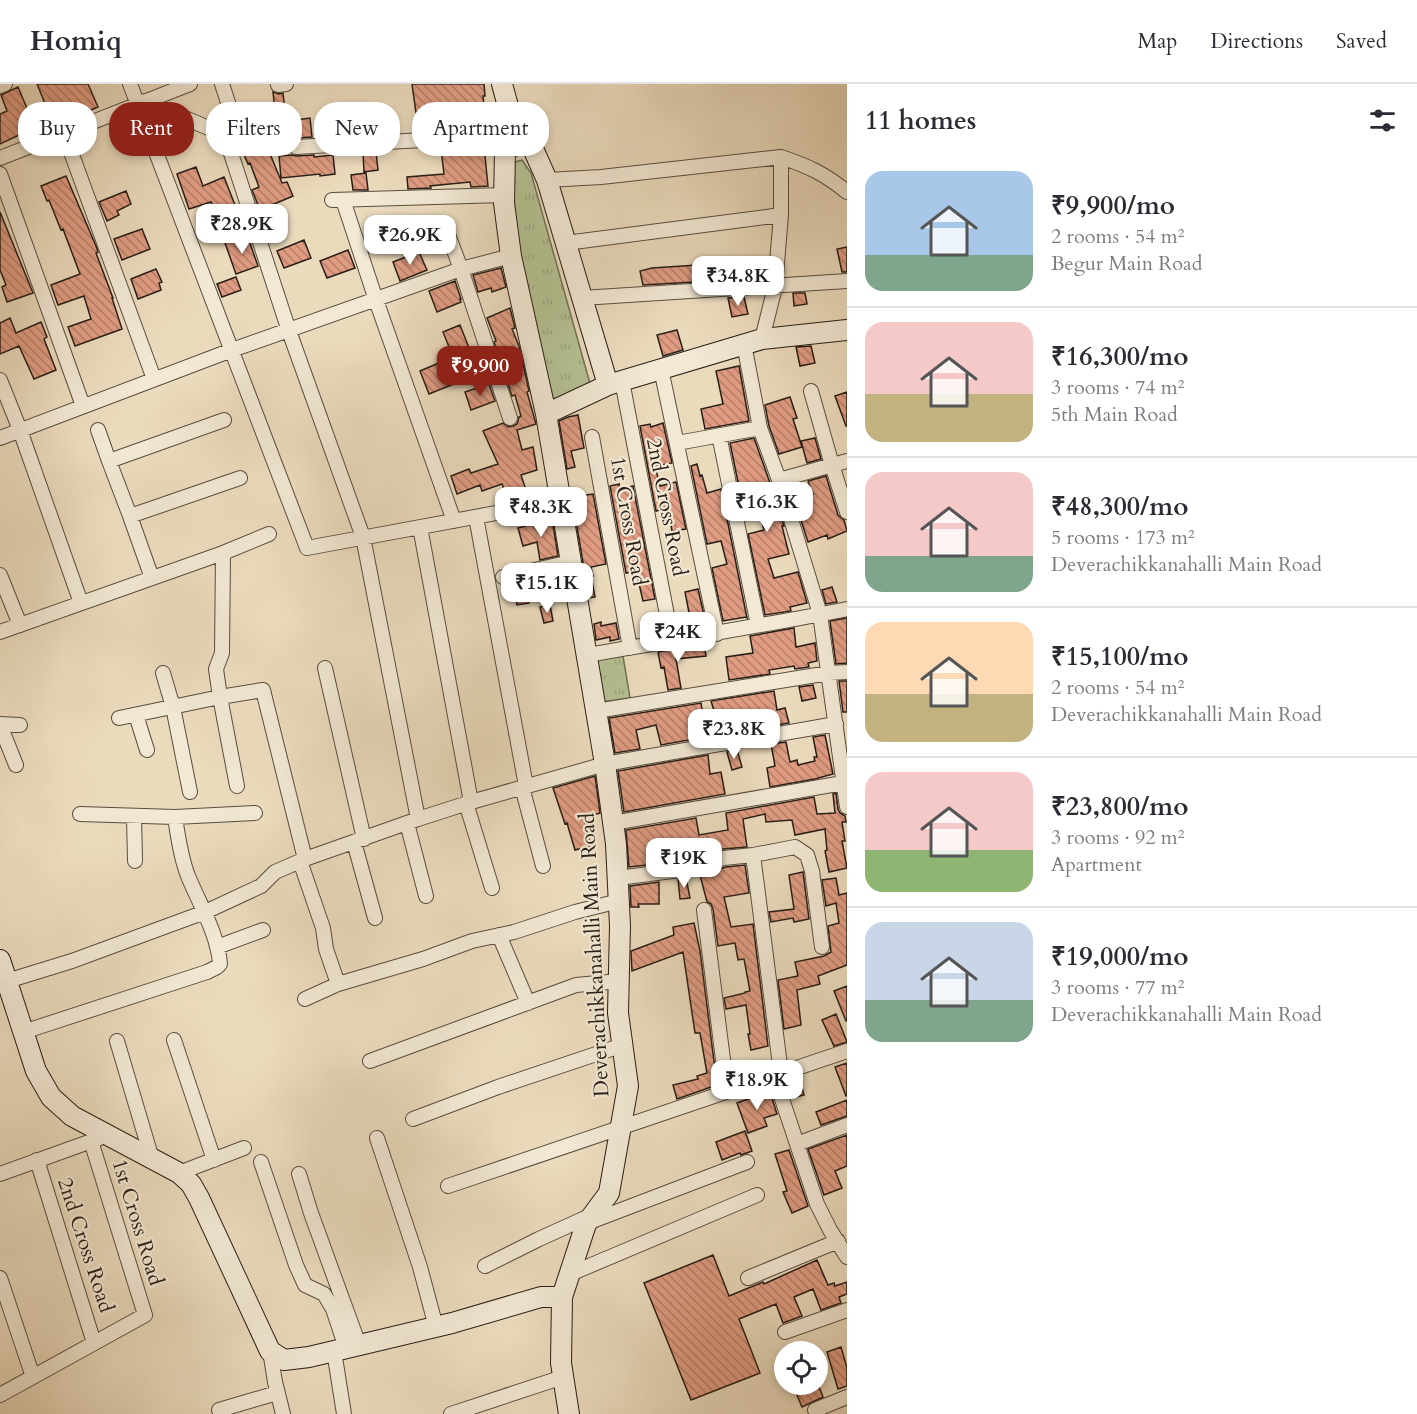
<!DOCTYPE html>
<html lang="en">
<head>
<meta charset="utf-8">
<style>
	body { margin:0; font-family:Cardo,serif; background:#f7f7f7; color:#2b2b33; height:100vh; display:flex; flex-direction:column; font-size:22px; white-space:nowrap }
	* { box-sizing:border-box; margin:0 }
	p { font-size:20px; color:#7c7c81 }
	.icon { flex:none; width:33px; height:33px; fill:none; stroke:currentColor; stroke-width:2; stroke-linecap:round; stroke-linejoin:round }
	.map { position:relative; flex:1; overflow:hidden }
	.side { display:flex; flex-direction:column; background:#fff; width:570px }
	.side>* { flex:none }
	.top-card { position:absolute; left:18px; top:18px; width:570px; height:54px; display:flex; gap:12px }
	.tools { position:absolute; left:774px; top:1257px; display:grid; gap:12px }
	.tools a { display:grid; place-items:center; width:54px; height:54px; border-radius:50%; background:#fff; box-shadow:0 3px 9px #0003; font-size:30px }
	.price { position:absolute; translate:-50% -51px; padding:0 14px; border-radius:12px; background:#fff; color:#222; font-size:20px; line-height:39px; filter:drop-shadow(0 2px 3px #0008) }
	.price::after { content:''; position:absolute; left:50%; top:36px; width:18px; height:14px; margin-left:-9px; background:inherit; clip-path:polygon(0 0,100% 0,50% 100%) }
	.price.selected { background:#8f2418; color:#fff }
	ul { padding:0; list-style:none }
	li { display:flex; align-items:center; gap:18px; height:150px; padding:0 18px }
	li+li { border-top:2px solid #e1e1e2 }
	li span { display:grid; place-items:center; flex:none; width:168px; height:120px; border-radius:18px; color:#555 }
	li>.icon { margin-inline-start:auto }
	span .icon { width:72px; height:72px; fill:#fffc; stroke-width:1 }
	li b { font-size:26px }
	h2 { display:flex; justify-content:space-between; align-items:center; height:72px; padding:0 18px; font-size:26px }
	.tag { padding:0 21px; border-radius:24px; background:#fff; box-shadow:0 3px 9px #0003; font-size:21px; line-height:54px }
	.tag.selected { background:#8f2418; color:#fff }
	header { display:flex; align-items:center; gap:36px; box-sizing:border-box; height:84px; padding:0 30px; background:#fff; border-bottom:2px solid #e1e1e2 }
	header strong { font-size:28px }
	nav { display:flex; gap:33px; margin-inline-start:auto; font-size:21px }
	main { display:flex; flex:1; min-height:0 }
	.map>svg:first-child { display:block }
	.park { fill:url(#park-tufts); stroke:#6e7055; stroke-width:1.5 }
	.building { fill:url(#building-back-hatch); stroke:#281e17; stroke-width:1.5 }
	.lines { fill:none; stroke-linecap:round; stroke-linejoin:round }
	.street-casing { stroke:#594d40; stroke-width:16 }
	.secondary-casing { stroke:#281e17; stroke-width:22 }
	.street { stroke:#f2e8d4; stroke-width:14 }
	.secondary { stroke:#f2e8d4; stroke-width:20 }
	.labels { text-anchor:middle; stroke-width:4.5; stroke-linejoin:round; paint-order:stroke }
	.street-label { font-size:21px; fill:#281e17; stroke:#f2e8d4 }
</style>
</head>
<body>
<header>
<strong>Homiq</strong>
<nav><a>Map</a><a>Directions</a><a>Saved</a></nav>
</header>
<main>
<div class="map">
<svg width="847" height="1330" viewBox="0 0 847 1330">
	<defs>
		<pattern id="park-tufts" width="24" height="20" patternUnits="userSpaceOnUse" patternTransform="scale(1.5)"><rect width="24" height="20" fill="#b5c193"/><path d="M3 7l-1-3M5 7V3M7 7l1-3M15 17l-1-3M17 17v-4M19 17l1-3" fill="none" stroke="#9ca57e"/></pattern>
		<pattern id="building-back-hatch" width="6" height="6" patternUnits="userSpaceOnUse" patternTransform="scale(1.5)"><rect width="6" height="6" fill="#e09c82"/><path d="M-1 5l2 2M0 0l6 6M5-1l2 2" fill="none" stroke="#b67f69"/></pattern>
	</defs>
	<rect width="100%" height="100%" fill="#ebdbbd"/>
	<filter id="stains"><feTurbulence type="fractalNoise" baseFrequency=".00333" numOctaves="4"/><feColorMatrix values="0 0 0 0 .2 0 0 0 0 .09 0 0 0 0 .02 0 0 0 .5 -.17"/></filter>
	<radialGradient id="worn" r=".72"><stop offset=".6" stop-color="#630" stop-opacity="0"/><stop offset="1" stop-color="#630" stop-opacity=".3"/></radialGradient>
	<path class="park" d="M522 76 531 89 591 303 550 322 518 161 511 79Z
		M623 572 630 614 602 618 595 576Z"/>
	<path class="building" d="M37 0H88L98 23 67 36 41 46 40 44 20 53 19 51 0 60V30L7 27 1 11 18 3 29 29 46 22Z
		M412 0H484L485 12H483L486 42H482V44H472L470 21 433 24 434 26 416 29Z
		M273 8 279 10 283 9 286 36 276 37Z
		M310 34 312 53 298 54 296 36Z
		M355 35 357 51 336 52 334 38Z
		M261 48 282 99 287 98 293 112 260 126 252 106 259 103 250 79 248 80 238 57Z
		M484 62 488 102 471 103 470 98 430 102 431 104 408 105 407 93 444 90 441 65Z
		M363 68H376L378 86 364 88Z
		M292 71 296 72 314 71V73L333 71 335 90 320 92V90L281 94 279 72Z
		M196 83 203 102 224 93 235 121 216 129 211 118 189 125 177 90Z
		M366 89 368 106H353L351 91Z
		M66 92 96 162 98 168 96 169 113 214H112L122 245 75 262 68 243 91 235 84 212 58 221 51 201 80 190 63 145 61 146 49 116 47 117 41 102Z
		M126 107 131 120 117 127 119 131 107 137 99 118Z
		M0 128 33 209 7 218 2 203 6 201 0 186Z
		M142 145 150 165 122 176 114 155Z
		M247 151 258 182 236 190 225 159Z
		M304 156 311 174 284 184 277 167Z
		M847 163V188H842L837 165Z
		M348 166 355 184 327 194 320 177Z
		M419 168 427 186 400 197 393 178Z
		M736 176 738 195 694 196V198L643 201 640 187 652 184 713 180V178Z
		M501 184 506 203 492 208 491 204 478 208 473 191Z
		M156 185 162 198 159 199 161 206 138 215 131 195Z
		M236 193 241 206 222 213 217 200Z
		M455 197 461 215H460L461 218 437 228 429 207Z
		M793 209H805L807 220 794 222Z
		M744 213 748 230 732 233 728 214Z
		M510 224 515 244 512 245 519 262 529 307 527 308 536 340 517 346 522 366 533 363 537 386 521 391 528 412 509 418 502 400 482 407 480 401 457 410 451 392 469 385 471 389 498 380 483 347 503 339 508 343 513 342 517 340 519 333 521 332 515 311 512 312 494 258 496 257 487 234Z
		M10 234 16 249 41 238 47 253 44 255 56 286 34 295 19 262 0 270V239Z
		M460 241 475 279 456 287 461 297 429 310 420 287 453 273 443 248Z
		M677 246 683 266 663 272 657 251Z
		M811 262 815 279 800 282 796 263Z
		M739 282 749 337 705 345 701 325 723 320 716 287Z
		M489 300 495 317 471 326 465 308Z
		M847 308V342H846L835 312Z
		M790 313 797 334 793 335 802 363 779 370 769 342 765 321Z
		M578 331 584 364 571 367 575 383 567 385 559 337 568 333Z
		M663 339 672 379 655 382 660 402 676 398 686 445 672 447 668 424 656 427 640 342 650 340 651 343Z
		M754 354 770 399 784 442H782L789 470 768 475 774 494 798 488 807 519 790 523 791 527 765 531 748 450 764 446 751 400 739 403 730 359Z
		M815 354 821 375 807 379 801 357Z
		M697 380 700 392 702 391 707 409 721 405 747 534 746 533 723 537 712 484 727 480 721 457 707 460 691 382Z
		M826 392 838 431 844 436 847 447 828 455 827 451 808 458 795 417 813 410 808 397Z
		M619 400 620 405 633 402 655 515 643 517 636 487 626 489 610 402Z
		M593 410 606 480 591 483 593 492H591L595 513 589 514 572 413Z
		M552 435 558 472 540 476 537 458 523 462 518 444Z
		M832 503 837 518 826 520 822 506Z
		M527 505 529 519 517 521 514 507Z
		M698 505 706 540 692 544 685 508Z
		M550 521 553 537 544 539 540 523Z
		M847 534V579L836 580 830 537Z
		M601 538V542L616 539 619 555 610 557V553L596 556 594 540Z
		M794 544 796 563 815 559 817 577 808 579 809 583 795 585 794 582 769 586 770 590 729 596 726 573 753 569 750 552Z
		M704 560 706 572 676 575 681 604 668 606 664 583 661 584 658 568Z
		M839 597H847V628H843Z
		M813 601 816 614 802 617 799 603Z
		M774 607 777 626 785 624 789 639 730 649 726 629 715 630 711 617Z
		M701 619 703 632 701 633 706 653 661 661 656 641 636 646 640 665 615 669 609 634Z
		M825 651 833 690 815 695 770 703 767 684 775 682 771 660 786 658 790 678 797 676 798 681 815 677 814 673H817L813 653Z
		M737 666 742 683 732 686 727 668Z
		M708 671 710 690 721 688 725 710 624 728 618 687Z
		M595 692 600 729 584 734 591 762 575 766 567 739 565 740 553 704Z
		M836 709 838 725 840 729 845 732 846 738H842L845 757H842L847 784 829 788 825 767 827 766 825 745 795 751 792 736 766 738 765 730 743 735 747 763 723 765 695 773 694 770 682 772 683 777 629 783 626 746 696 734 699 751 728 746 726 729 814 713 817 730 835 729 833 710Z
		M745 781 749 809 724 813 731 843 753 840 768 962 751 966 748 950H750L746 921 726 925 724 914 745 909V908L750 907 744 875 738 876 735 859 718 862 713 825 711 820 707 818 700 791 726 783Z
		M803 788 809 835 794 838 793 834 771 838 769 828 794 825 789 791Z
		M686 794 690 814 680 815 678 795Z
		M836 794 839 811 847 809V881L818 892 820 900 797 906 801 941 784 945 778 896 798 892 795 878 824 872 831 868 828 842 839 839 836 819 826 822 822 796Z
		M659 798V820H638L639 823H631L630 802Z
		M694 839 700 867 717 1001 677 1015 673 1001 698 995 697 992 707 989 700 949H695L683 868 632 887 631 867 674 851 673 843Z
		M847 902V937H846L834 907Z
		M836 930 847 958 834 962 822 936Z
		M847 979V1012H846L835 983Z
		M800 996 804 1011 791 1014 786 1000Z
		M769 1005 777 1030 764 1034 767 1042 748 1049 737 1019 759 1011 758 1009Z
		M847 1016V1032L821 1041 816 1028Z
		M745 1047 752 1067 741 1071 740 1069 722 1076 716 1058Z
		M847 1051V1082L835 1087 842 1104 824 1111 808 1065Z
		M789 1066 808 1122 792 1129 783 1108 787 1107 775 1070Z
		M713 1171 729 1212 763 1198 764 1200 817 1176 828 1201 834 1199 835 1202 847 1198V1210L839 1213 841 1219 821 1226 813 1205 794 1213 802 1232 783 1239 776 1220 739 1235 760 1289 691 1316 644 1199Z
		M841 1263 847 1284V1302L838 1305 827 1268Z
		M803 1300H818L823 1313 802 1323 794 1304Z"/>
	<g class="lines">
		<defs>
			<path id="street" d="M130 0 307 464 561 417
				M222 0 232 31 225 51 289 247 363 453 418 735
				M278 1 286 0
				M0 2 5 0
				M145 17 225 51
				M64 49 154 295
				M296 63 516 51
				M781 73C808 82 825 90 847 108
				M0 74 190 0
				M0 90 83 322
				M547 96 601 93 781 73V131L775 203 762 255
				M332 116 504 111
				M343 116 376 216 454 437
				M444 140 461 185 510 334
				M566 159 781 131
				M582 214 847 197
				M744 260 760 344 779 396 820 530 847 723
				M661 285 717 550
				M0 296 20 346 81 519
				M622 297 672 557
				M811 307 832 381 847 428
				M98 346 109 377
				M719 351 758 541
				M592 353 630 564
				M0 354 232 266 461 185 511 172
				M677 359 760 344
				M779 396 847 377
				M130 432 109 377 224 336
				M476 433 526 702
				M420 443 471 718
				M223 469 222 569 216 585 220 613 237 702
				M0 491 20 541
				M503 493 571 478
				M152 494 130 432 240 394
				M0 548 223 469 269 450
				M587 571C674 556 761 542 847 525
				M325 584 364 755
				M163 589 173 623 190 708
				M596 627 829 589 847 588
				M136 631 147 666
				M119 634 220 613 263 606 305 775
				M0 640 20 641
				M0 641 16 681
				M522 703 543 782
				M466 719 492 804
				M80 730 175 733 255 729
				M134 732 135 777
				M407 739 426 812
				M613 739 843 699
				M354 758 375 834
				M753 771 781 989
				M300 777 323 844 326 865 338 900 423 875 472 857 514 848 575 828 619 817
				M618 794 688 785 724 774 753 771 795 763 807 771 812 787 822 863
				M704 826 727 1007
				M499 851 528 919
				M217 863 263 846
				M7 897 72 877 205 828 261 802 275 788 305 775 418 735 471 718 605 680 836 640
				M305 915 338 900
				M23 948 207 888 217 883 220 880C218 850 199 819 188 792 181 774 178 753 175 733
				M174 956 214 1076
				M117 957 152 1075
				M370 977 576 901 619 897
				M774 991 817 1120 830 1146 847 1173
				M413 1035 498 1003 623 961
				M377 1054 420 1183 436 1243
				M797 1060 847 1041
				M37 1076 94 1259
				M261 1078 296 1181 305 1201 324 1210 333 1225 346 1264
				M179 1089 244 1064
				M0 1090 100 1054
				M299 1090 311 1129 359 1261
				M448 1102 847 967
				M587 1139 747 1078
				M485 1182 539 1155 592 1131
				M570 1190 757 1111
				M0 1194 33 1293
				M748 1194 838 1157
				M785 1248 847 1226
				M270 1267 275 1298 283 1330
				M334 1267 344 1330
				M0 1311 145 1231 91 1057
				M219 1326 277 1309
				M815 1326 847 1313
				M451 1330 563 1293"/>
			<path id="secondary" d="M502 0 518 59
				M546 330 608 301 762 255 847 246
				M0 876 36 987 51 1013 72 1032 179 1089 191 1100 199 1114 270 1267 284 1276 309 1273 452 1239 541 1213H562
				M569 1330 561 1279 562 1213 586 1140 609 1109 628 1002 618 929 620 842 616 760 605 680 546 330 511 172 504 119 505 67 518 59 531 60 547 96 608 301"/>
		</defs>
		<use href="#street" class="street-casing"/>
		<use href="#secondary" class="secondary-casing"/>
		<use href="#street" class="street"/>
		<use href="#secondary" class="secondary"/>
	</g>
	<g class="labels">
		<g class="street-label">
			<text transform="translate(667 423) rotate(79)" y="7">2nd Cross Road</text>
			<text transform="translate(629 437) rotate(80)" y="7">1st Cross Road</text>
			<text transform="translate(594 871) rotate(-93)" y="7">Deverachikkanahalli Main Road</text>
			<text transform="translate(138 1138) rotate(73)" y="7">1st Cross Road</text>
			<text transform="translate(86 1161) rotate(72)" y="7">2nd Cross Road</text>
		</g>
	</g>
	<rect width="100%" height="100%" filter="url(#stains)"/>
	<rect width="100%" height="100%" fill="url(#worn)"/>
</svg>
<div class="tools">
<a><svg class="icon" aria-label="locate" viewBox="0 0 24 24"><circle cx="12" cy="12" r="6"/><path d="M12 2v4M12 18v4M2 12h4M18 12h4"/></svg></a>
</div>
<b class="price" style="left:242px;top:171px">₹28.9K</b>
<b class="price" style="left:410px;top:182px">₹26.9K</b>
<b class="price" style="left:738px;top:223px">₹34.8K</b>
<b class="price selected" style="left:480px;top:313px">₹9,900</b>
<b class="price" style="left:767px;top:449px">₹16.3K</b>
<b class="price" style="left:541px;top:454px">₹48.3K</b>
<b class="price" style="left:547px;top:530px">₹15.1K</b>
<b class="price" style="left:678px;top:579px">₹24K</b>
<b class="price" style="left:734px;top:676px">₹23.8K</b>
<b class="price" style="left:684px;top:805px">₹19K</b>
<b class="price" style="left:757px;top:1027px">₹18.9K</b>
<div class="top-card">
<a class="tag">Buy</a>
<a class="tag selected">Rent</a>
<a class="tag">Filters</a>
<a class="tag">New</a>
<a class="tag">Apartment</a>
</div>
</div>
<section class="side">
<h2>11 homes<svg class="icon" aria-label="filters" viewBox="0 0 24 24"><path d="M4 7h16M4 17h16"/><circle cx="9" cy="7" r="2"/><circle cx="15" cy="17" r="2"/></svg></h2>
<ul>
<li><span style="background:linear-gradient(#a9c7e8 70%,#7fa58c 0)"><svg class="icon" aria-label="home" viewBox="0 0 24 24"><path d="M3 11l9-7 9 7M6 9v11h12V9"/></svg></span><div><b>₹9,900/mo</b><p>2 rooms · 54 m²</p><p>Begur Main Road</p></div></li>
<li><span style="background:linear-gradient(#f6c9c9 60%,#c2b280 0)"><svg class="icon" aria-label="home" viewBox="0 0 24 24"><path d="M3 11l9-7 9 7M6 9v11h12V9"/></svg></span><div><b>₹16,300/mo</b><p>3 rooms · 74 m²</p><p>5th Main Road</p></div></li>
<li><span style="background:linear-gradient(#f6c9c9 70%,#7fa58c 0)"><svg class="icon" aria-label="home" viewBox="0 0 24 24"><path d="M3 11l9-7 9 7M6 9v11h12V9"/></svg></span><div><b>₹48,300/mo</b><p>5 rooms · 173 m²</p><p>Deverachikkanahalli Main Road</p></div></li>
<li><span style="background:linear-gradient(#ffd9b3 60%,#c2b280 0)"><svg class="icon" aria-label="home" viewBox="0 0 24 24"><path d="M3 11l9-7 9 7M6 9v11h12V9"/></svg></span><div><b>₹15,100/mo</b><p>2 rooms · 54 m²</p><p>Deverachikkanahalli Main Road</p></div></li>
<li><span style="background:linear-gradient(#f6c9c9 65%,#8fb573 0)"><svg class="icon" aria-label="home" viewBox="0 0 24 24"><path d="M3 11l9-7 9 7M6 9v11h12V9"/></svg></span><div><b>₹23,800/mo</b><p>3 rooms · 92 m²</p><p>Apartment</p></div></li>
<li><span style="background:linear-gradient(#c9d6e8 65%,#7fa58c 0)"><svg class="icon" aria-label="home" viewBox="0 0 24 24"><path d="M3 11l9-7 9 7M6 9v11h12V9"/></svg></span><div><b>₹19,000/mo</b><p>3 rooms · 77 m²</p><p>Deverachikkanahalli Main Road</p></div></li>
</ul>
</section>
</main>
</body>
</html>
